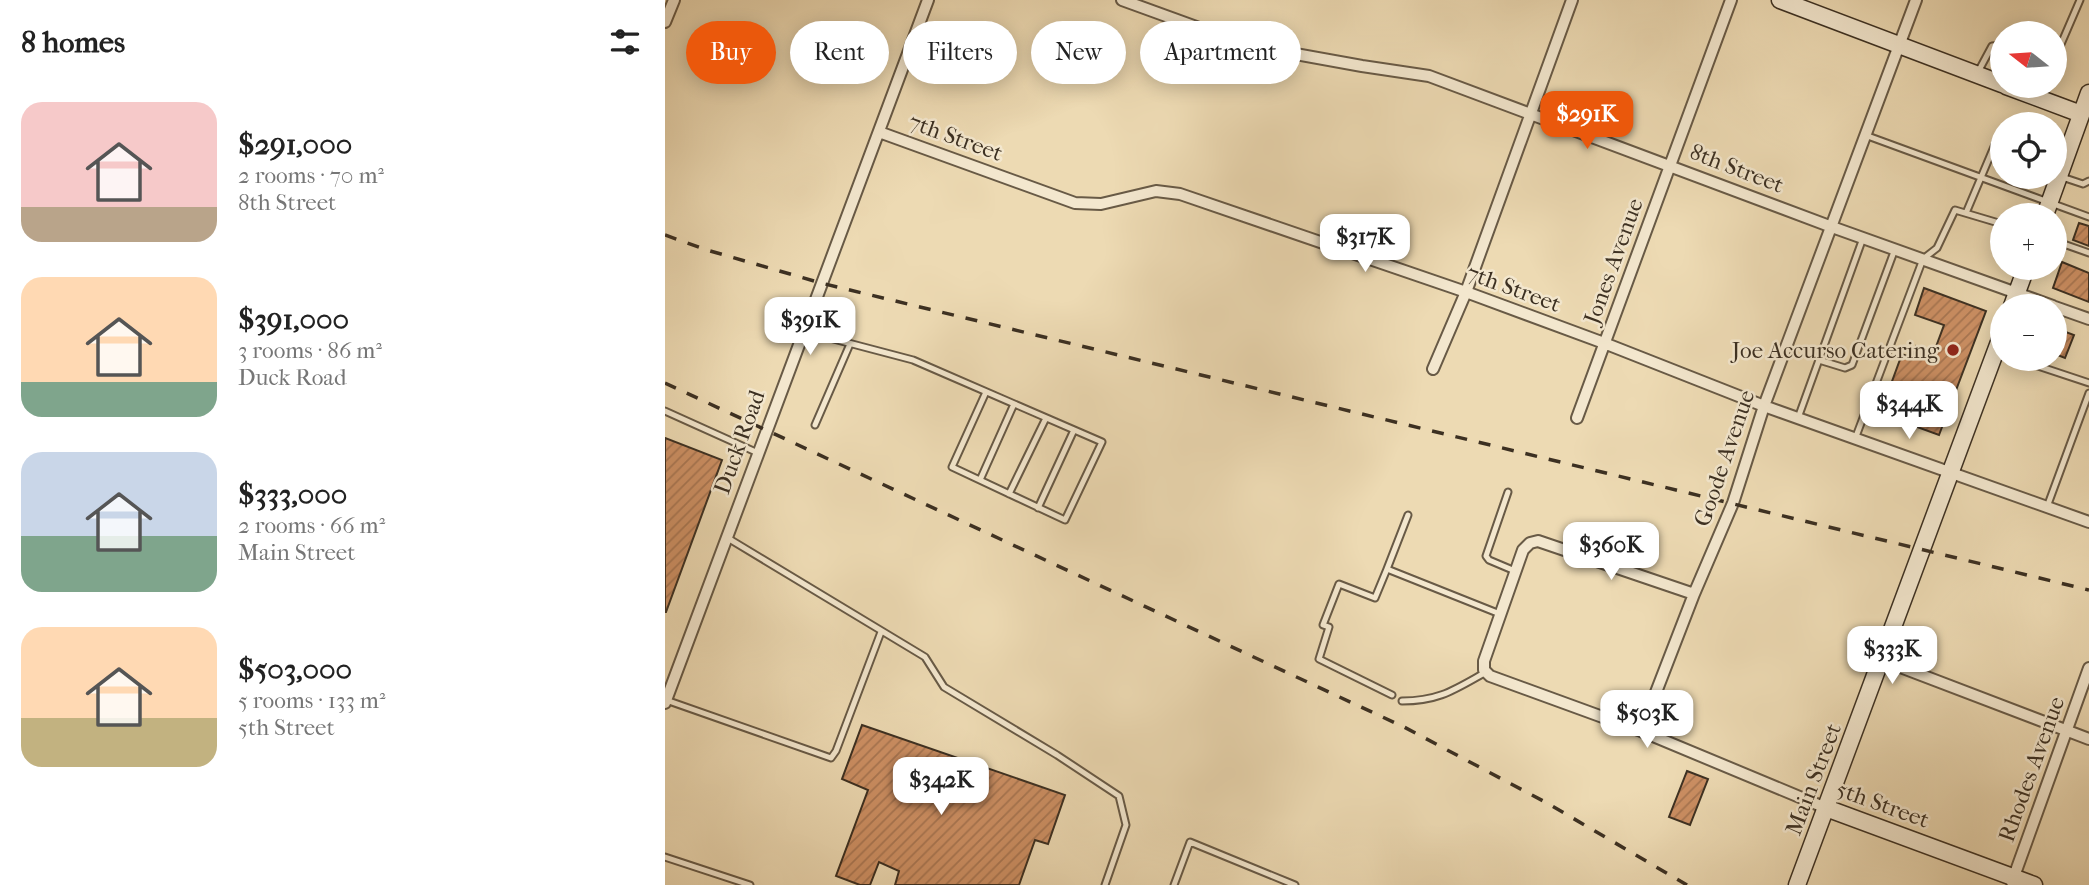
<!DOCTYPE html>
<html lang="en">
<head>
<meta charset="utf-8">
<style>
	body { margin:0; font-family:"IM FELL French Canon",serif; background:#f2f2f2; color:#222; height:100vh; display:flex; flex-direction:column; font-size:26px; white-space:nowrap }
	* { box-sizing:border-box; margin:0 }
	p { font-size:23px; color:#767676 }
	.icon { flex:none; width:38px; height:38px; fill:none; stroke:currentColor; stroke-width:2; stroke-linecap:round; stroke-linejoin:round }
	.map { position:relative; flex:1; overflow:hidden }
	.drawer { display:flex; flex-direction:column; background:#fff; width:665px }
	.drawer>* { flex:none }
	.hud { position:absolute; left:21px; top:21px; width:665px; height:63px; display:flex; gap:14px }
	.needle { width:46px; rotate:287deg }
	.controls { position:absolute; left:1325px; top:21px; display:grid; gap:14px }
	.controls a { display:grid; place-items:center; width:77px; height:77px; border-radius:50%; background:#fff; box-shadow:0 4px 18px #0003; font-size:35px }
	.price { position:absolute; translate:-50% -60px; padding:0 16px; border-radius:14px; background:#fff; color:#222; font-size:23px; line-height:46px; filter:drop-shadow(0 2px 4px #0008) }
	.price::after { content:''; position:absolute; left:50%; top:42px; width:21px; height:16px; margin-left:-10px; background:inherit; clip-path:polygon(0 0,100% 0,50% 100%) }
	.price.selected { background:#ea580c; color:#fff }
	ul { padding:0; list-style:none }
	li { display:flex; align-items:center; gap:21px; height:175px; padding:0 21px }
	li span { display:grid; place-items:center; flex:none; width:196px; height:140px; border-radius:21px; color:#555 }
	li>.icon { margin-inline-start:auto }
	span .icon { width:84px; height:84px; fill:#fffc; stroke-width:1 }
	li b { font-size:30px }
	h2 { display:flex; justify-content:space-between; align-items:center; height:84px; padding:0 21px; font-size:30px }
	.chip { padding:0 24px; border-radius:32px; background:#fff; box-shadow:0 4px 18px #0003; font-size:24px; line-height:63px }
	.chip.selected { background:#ea580c; color:#fff }
	main { display:flex; flex:1; min-height:0 }
	.map>svg:first-child { display:block }
	.building { fill:url(#building-hatch); stroke:#3c3022; stroke-width:2 }
	.lines { fill:none; stroke-linecap:round; stroke-linejoin:round }
	.lane-casing { stroke:#685a46; stroke-width:9 }
	.street-casing { stroke:#685a46; stroke-width:14 }
	.secondary-casing { stroke:#3c3022; stroke-width:19 }
	.lane { stroke:#f3e7ce; stroke-width:5 }
	.street { stroke:#f3e7ce; stroke-width:10 }
	.secondary { stroke:#f3e7ce; stroke-width:16 }
	.rail { stroke:#3c3022; stroke-width:3.5; stroke-dasharray:12 12; stroke-linecap:butt }
	.poi-dot { fill:#8f2418; stroke:#f3e7ce; stroke-width:2.5 }
	.labels { text-anchor:middle; stroke-width:5; stroke-linejoin:round; paint-order:stroke }
	.street-label { font-size:23px; fill:#3c3022; stroke:#f3e7ce }
	.poi-label { font-size:23px; fill:#3c3022; stroke:#f3e7ce; text-anchor:end }
</style>
</head>
<body>
<main>
<section class="drawer">
<h2>8 homes<svg class="icon" aria-label="filters" viewBox="0 0 24 24"><path d="M4 7h16M4 17h16"/><circle cx="9" cy="7" r="2"/><circle cx="15" cy="17" r="2"/></svg></h2>
<ul>
<li><span style="background:linear-gradient(#f6c9c9 75%,#b9a48a 0)"><svg class="icon" aria-label="home" viewBox="0 0 24 24"><path d="M3 11l9-7 9 7M6 9v11h12V9"/></svg></span><div><b>$291,000</b><p>2 rooms · 70 m²</p><p>8th Street</p></div></li>
<li><span style="background:linear-gradient(#ffd9b3 75%,#7fa58c 0)"><svg class="icon" aria-label="home" viewBox="0 0 24 24"><path d="M3 11l9-7 9 7M6 9v11h12V9"/></svg></span><div><b>$391,000</b><p>3 rooms · 86 m²</p><p>Duck Road</p></div></li>
<li><span style="background:linear-gradient(#c9d6e8 60%,#7fa58c 0)"><svg class="icon" aria-label="home" viewBox="0 0 24 24"><path d="M3 11l9-7 9 7M6 9v11h12V9"/></svg></span><div><b>$333,000</b><p>2 rooms · 66 m²</p><p>Main Street</p></div></li>
<li><span style="background:linear-gradient(#ffd9b3 65%,#c2b280 0)"><svg class="icon" aria-label="home" viewBox="0 0 24 24"><path d="M3 11l9-7 9 7M6 9v11h12V9"/></svg></span><div><b>$503,000</b><p>5 rooms · 133 m²</p><p>5th Street</p></div></li>
</ul>
</section>
<div class="map">
<svg width="1424" height="885" viewBox="0 0 1424 885">
	<defs>
		<pattern id="building-hatch" width="6" height="6" patternUnits="userSpaceOnUse" patternTransform="scale(1.75)"><rect width="6" height="6" fill="#cd9064"/><path d="M-1 1l2-2M0 6l6-6M5 7l2-2" fill="none" stroke="#a87652"/></pattern>
	</defs>
	<rect width="100%" height="100%" fill="#eddab3"/>
	<filter id="stains"><feTurbulence type="fractalNoise" baseFrequency=".00286" numOctaves="4"/><feColorMatrix values="0 0 0 0 .2 0 0 0 0 .09 0 0 0 0 .02 0 0 0 .5 -.17"/></filter>
	<radialGradient id="worn" r=".72"><stop offset=".6" stop-color="#630" stop-opacity="0"/><stop offset="1" stop-color="#630" stop-opacity=".3"/></radialGradient>
	<path class="building" d="M1414 223 1424 226V246L1408 240Z
		M1397 262 1424 273V302L1388 288Z
		M1259 288 1321 311 1274 435 1252 427 1257 416 1247 412 1249 407 1218 397 1222 383 1226 384 1237 354 1247 358 1251 346 1269 352 1279 325 1250 315Z
		M1390 328 1409 335 1400 358 1390 354Z
		M0 438 57 460 1 612H0Z
		M197 725 400 795 383 844 370 840 354 885H230L234 871 214 862 205 885H195L171 876 203 790 177 779Z
		M1022 771 1043 779 1025 825 1004 817Z"/>
	<g class="lines">
		<defs>
			<path id="lane" d="M1390 58 1415 0
				M1313 72 1327 46 1337 45
				M1200 135 1424 217
				M1397 177 1418 184 1424 181
				M1301 213 1331 142
				M1390 241 1424 253
				M138 331 248 360 437 442 400 520 287 467 321 392
				M1154 360 1180 368 1187 365 1230 249
				M1364 363 1424 383
				M0 411 93 453
				M1133 418 1198 238
				M150 425 185 344
				M1190 439 1258 259 1272 248 1290 210 1337 224
				M315 480 349 404
				M843 492 821 556 824 560 850 571
				M344 494 381 418
				M1382 507 1424 393
				M373 508 409 430
				M61 537 260 657 279 687 392 755 454 796 461 825 440 885
				M722 569 743 515
				M727 695 654 659 664 627 658 625 674 584 710 598 722 569 835 614
				M1 700 166 758 171 751 216 632
				M737 701C774 701 789 690 821 672
				M0 857 85 885
				M509 885 525 842 630 885"/>
			<path id="street" d="M457 0 581 45 697 66 764 76 1167 227 1388 306
				M0 22 9 0
				M214 132 410 203 436 204 491 191 515 194 801 292 939 343 1099 406 1424 522
				M1390 307 1424 319
				M768 369 801 292 907 0
				M912 418 1066 0
				M1029 594 873 541 865 543 858 550 819 661V670L825 676 976 731 1161 808
				M1217 660 1424 739
				M0 703 263 0
				M976 731 1029 594 1068 503 1099 406 1251 0
				M1347 882 1424 668"/>
			<path id="secondary" d="M1115 0 1337 84
				M1341 86 1416 114
				M1380 215 1424 93
				M1347 306 1361 268
				M1161 808 1369 885
				M1132 885 1337 334"/>
		</defs>
		<use href="#lane" class="lane-casing"/>
		<use href="#street" class="street-casing"/>
		<use href="#secondary" class="secondary-casing"/>
		<use href="#lane" class="lane"/>
		<use href="#street" class="street"/>
		<use href="#secondary" class="secondary"/>
		<path class="rail" d="M0 235 42 250 156 283 1424 590
			M0 383 739 727 882 803 1022 885"/>
	</g>
	<circle class="poi-dot" cx="1288" cy="350" r="7"/>
	<g class="labels">
		<g class="street-label">
			<text transform="translate(291 137) rotate(20)" y="8">7th Street</text>
			<text transform="translate(1072 168) rotate(21)" y="8">8th Street</text>
			<text transform="translate(948 261) rotate(-70)" y="8">Jones Avenue</text>
			<text transform="translate(849 288) rotate(20)" y="8">7th Street</text>
			<text transform="translate(74 442) rotate(-70)" y="8">Duck Road</text>
			<text transform="translate(1059 458) rotate(-71)" y="8">Goode Avenue</text>
			<text transform="translate(1366 769) rotate(-70)" y="8">Rhodes Avenue</text>
			<text transform="translate(1148 779) rotate(-69)" y="8">Main Street</text>
			<text transform="translate(1218 804) rotate(20)" y="8">5th Street</text>
		</g>
		<g class="poi-label">
			<text x="1274" y="358">Joe Accurso Catering</text>
		</g>
	</g>
	<rect width="100%" height="100%" filter="url(#stains)"/>
	<rect width="100%" height="100%" fill="url(#worn)"/>
</svg>
<div class="controls">
<a><svg class="needle" viewBox="-14 -14 28 28"><path d="M0-13l5 13h-10z" fill="#e53935"/><path d="M0 13l5-13h-10z" fill="#767676"/></svg></a>
<a><svg class="icon" aria-label="locate" viewBox="0 0 24 24"><circle cx="12" cy="12" r="6"/><path d="M12 2v4M12 18v4M2 12h4M18 12h4"/></svg></a>
<a>+</a>
<a>−</a>
</div>
<b class="price selected" style="left:922px;top:151px">$291K</b>
<b class="price" style="left:700px;top:274px">$317K</b>
<b class="price" style="left:145px;top:357px">$391K</b>
<b class="price" style="left:1244px;top:441px">$344K</b>
<b class="price" style="left:946px;top:582px">$360K</b>
<b class="price" style="left:1227px;top:686px">$333K</b>
<b class="price" style="left:982px;top:750px">$503K</b>
<b class="price" style="left:276px;top:817px">$342K</b>
<div class="hud">
<a class="chip selected">Buy</a>
<a class="chip">Rent</a>
<a class="chip">Filters</a>
<a class="chip">New</a>
<a class="chip">Apartment</a>
</div>
</div>
</main>
</body>
</html>
